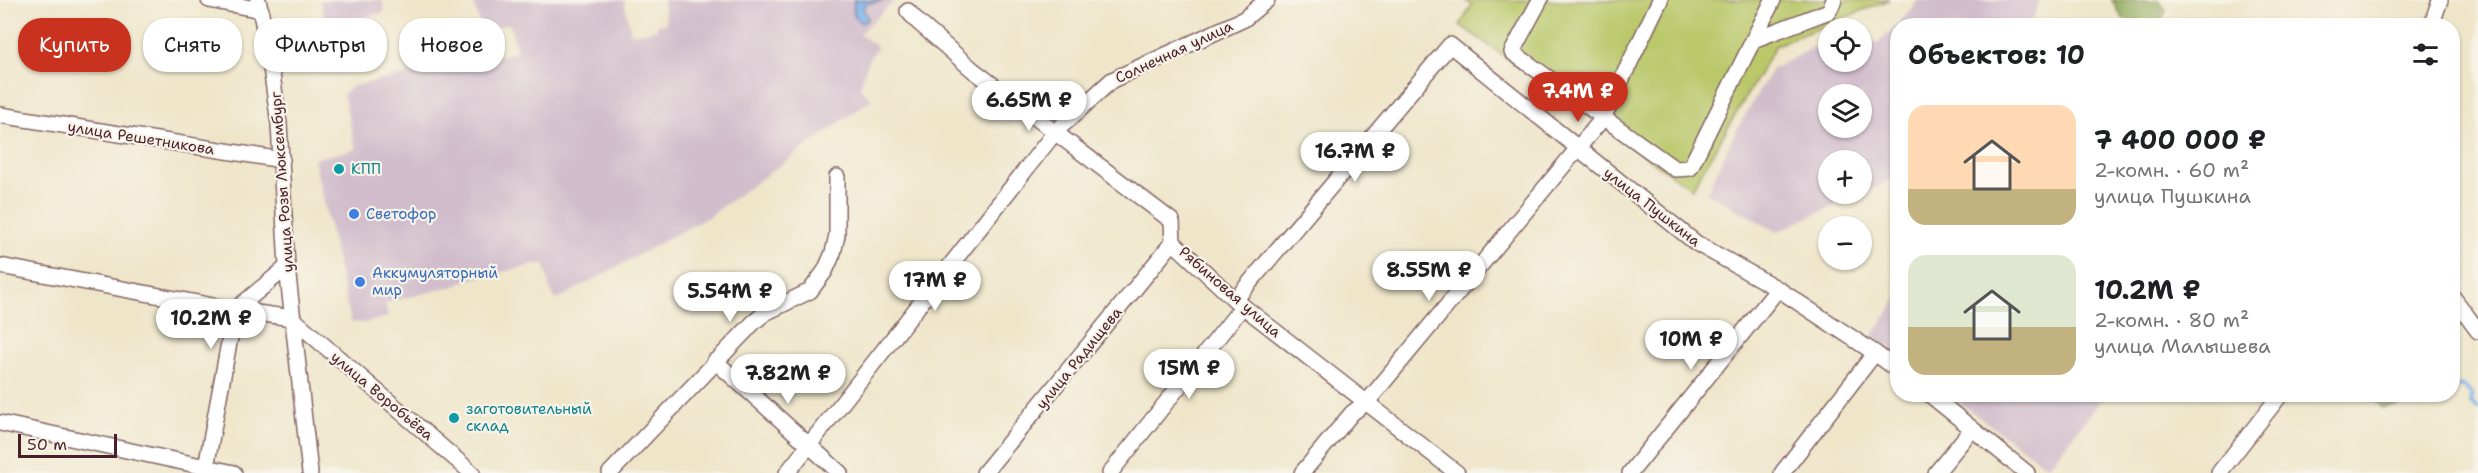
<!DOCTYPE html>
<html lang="ru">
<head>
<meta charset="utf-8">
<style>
	body { margin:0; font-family:"Shantell Sans",sans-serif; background:#f2f2f2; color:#202124; height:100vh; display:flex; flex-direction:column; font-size:22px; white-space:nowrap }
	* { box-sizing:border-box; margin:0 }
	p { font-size:20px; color:#757577 }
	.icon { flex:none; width:33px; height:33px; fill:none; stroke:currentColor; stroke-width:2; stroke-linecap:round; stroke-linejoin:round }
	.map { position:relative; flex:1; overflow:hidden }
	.side { position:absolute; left:1890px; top:18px; width:570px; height:384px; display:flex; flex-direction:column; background:#fff; border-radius:24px; box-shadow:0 2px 4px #0004 }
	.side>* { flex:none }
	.guide { position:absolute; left:18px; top:18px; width:570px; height:54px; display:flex; gap:12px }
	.controls { position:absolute; left:1818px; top:18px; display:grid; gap:12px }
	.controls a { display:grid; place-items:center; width:54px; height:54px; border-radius:50%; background:#fff; box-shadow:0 2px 4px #0004; font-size:30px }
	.scale { position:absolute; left:18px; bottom:15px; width:99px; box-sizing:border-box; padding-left:6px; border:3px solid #4a1f2b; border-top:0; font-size:16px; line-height:21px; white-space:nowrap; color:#4a1f2b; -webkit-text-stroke:4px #f7f3e8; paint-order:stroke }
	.price { position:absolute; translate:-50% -51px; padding:0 14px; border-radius:21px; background:#fff; color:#222; font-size:20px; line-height:39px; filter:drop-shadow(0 2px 3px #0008) }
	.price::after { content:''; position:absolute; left:50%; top:36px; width:18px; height:14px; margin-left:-9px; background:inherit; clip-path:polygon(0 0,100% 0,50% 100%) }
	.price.selected { background:#c8321e; color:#fff }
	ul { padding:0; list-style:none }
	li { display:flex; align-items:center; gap:18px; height:150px; padding:0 18px }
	li span { display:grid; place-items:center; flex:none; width:168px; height:120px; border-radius:18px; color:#555 }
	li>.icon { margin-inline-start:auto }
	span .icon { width:72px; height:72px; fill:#fffc; stroke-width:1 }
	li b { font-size:26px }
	h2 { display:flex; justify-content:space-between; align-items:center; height:72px; padding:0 18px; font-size:26px }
	.tag { padding:0 21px; border-radius:24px; background:#fff; box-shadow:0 2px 4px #0004; font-size:21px; line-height:54px }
	.tag.selected { background:#c8321e; color:#fff }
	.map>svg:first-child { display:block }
	.industrial { fill:#d1bdcc; fill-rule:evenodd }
	.green { fill:#bac86a; stroke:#82744a; stroke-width:1.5 }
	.forest { fill:#93ac5e; stroke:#6e6644; stroke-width:1.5 }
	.water { fill:#7eb2eb; stroke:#64688b; stroke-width:1.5 }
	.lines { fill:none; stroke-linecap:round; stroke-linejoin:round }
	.stream { stroke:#7eb2eb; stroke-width:4 }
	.street-casing { stroke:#846563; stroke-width:18 }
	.street { stroke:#fff; stroke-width:15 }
	.culture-dot { fill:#0f9aa8; stroke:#f7f3e8; stroke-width:2 }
	.shop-dot { fill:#3f7fe0; stroke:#f7f3e8; stroke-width:2 }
	.labels { text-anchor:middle; stroke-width:4.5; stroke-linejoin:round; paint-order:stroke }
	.street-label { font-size:15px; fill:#4a1f2b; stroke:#f7f3e8 }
	.culture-label { font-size:15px; fill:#0d838f; stroke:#f7f3e8; text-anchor:start }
	.shop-label { font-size:15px; fill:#366cbe; stroke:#f7f3e8; text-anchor:start }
</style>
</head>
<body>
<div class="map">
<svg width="2478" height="473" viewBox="0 0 2478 473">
	<rect width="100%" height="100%" fill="#f7f3e8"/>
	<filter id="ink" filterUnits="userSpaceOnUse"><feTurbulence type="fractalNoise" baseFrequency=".0167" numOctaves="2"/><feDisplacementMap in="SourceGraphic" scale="12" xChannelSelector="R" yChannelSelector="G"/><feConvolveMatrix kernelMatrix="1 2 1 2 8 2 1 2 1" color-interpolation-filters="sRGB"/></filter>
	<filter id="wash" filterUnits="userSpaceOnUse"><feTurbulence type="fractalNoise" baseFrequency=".008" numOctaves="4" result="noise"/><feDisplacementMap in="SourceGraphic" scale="24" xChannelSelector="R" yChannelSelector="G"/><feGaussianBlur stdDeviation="1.35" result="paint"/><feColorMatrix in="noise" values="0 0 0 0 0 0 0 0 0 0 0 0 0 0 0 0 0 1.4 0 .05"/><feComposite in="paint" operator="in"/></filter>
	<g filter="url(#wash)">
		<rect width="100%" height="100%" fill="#efe6ca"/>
		<path class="industrial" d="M320 0H382L385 12 327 27Z
			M473 0H624L631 34 656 30 658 25 666 24 663 0H895L859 34 878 47 869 58 860 88 872 99 708 217 556 300 550 289 544 263 466 280 458 285 385 303 388 317 363 323 351 322 314 159 356 149 343 94 353 86 517 52 510 24 481 30Z
			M1917 0H2040L2030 25 1898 26 1897 177 1777 232 1707 192 1736 131 1772 69 1828 40V62H1862V32L1877 44 1913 8ZM1862 94V128H1828V94ZM1828 160H1862V194H1828Z
			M1897 299V354L1873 335Z
			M1949 395H2105L2048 467Z"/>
		<path class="green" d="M1465 0H1889L1776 45 1692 189 1460 25 1472 5Z"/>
		<path class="forest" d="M2112 0H2158L2166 10 2160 25C2131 26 2125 28 2112 0Z
			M2372 395H2404L2399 405 2382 408Z"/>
		<path class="water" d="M854 0H886L866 4 863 7 868 19 862 23C852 19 853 9 854 0Z"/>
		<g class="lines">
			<path class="stream" d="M2452 386 2464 387 2472 394 2471 403 2478 409"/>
		</g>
	</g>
	<g filter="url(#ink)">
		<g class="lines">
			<defs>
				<path id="street" d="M209 0 261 10
					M258 0 268 46 279 124 287 267 310 473
					M1540 0 1512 52 1675 169 1690 168 1773 0
					M908 11 918 22 973 70 1172 221 1173 242 1235 300 1457 473
					M2431 26 2440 0
					M1753 40 1829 11 1834 0
					M0 115 282 160
					M0 266 235 310 292 318 472 473
					M2452 296 2478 331
					M1235 300 1450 45 1696 243 1778 289 1875 353 1898 370
					M715 361 840 473
					M1929 394 2027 473
					M0 423 234 473
					M205 473 235 310 287 267
					M610 473 754 322 765 313 810 291 825 271 833 253 837 235V177
					M787 473 1056 131 1112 80 1244 19 1267 0
					M984 473 1173 242
					M1110 473 1243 306
					M1302 473 1352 413 1367 402 1603 118 1660 0
					M1630 473 1778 289
					M1782 473 1875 353
					M1936 473 1972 429
					M2219 473 2281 394"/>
			</defs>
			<use href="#street" class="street-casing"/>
			<use href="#street" class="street"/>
		</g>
	</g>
	<g class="culture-dot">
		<circle cx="339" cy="169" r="6"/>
		<circle cx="454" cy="418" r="6"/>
	</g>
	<g class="shop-dot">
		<circle cx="354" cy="214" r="6"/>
		<circle cx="360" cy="282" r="6"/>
	</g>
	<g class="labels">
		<g class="street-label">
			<text transform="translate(1174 52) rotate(-25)" y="5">Солнечная улица</text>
			<text transform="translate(141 138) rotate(9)" y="5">улица Решетникова</text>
			<text transform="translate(282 182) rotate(-94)" y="5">улица Розы Люксембург</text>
			<text transform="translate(1652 207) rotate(38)" y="5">улица Пушкина</text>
			<text transform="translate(1230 292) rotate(41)" y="5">Рябиновая улица</text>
			<text transform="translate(1079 358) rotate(-51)" y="5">улица Радищева</text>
			<text transform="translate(382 396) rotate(40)" y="5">улица Воробьёва</text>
		</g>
		<g class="culture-label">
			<text x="351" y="174">КПП</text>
			<text x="466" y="414">заготовительный<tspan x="466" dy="17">склад</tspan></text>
		</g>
		<g class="shop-label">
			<text x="366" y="219">Светофор</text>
			<text x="372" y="278">Аккумуляторный<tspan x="372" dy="17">мир</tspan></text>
		</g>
	</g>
</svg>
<div class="controls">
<a><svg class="icon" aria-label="locate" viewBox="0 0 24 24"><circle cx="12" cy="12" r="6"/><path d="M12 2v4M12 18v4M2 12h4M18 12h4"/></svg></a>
<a><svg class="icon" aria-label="layers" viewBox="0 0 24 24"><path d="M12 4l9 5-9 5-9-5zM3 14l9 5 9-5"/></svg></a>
<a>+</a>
<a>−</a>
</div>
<div class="scale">50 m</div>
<b class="price selected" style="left:1578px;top:123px">7.4M ₽</b>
<b class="price" style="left:1029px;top:132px">6.65M ₽</b>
<b class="price" style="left:1355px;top:183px">16.7M ₽</b>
<b class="price" style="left:1429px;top:302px">8.55M ₽</b>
<b class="price" style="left:935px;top:312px">17M ₽</b>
<b class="price" style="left:730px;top:323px">5.54M ₽</b>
<b class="price" style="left:211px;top:350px">10.2M ₽</b>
<b class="price" style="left:1691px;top:371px">10M ₽</b>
<b class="price" style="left:1189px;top:400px">15M ₽</b>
<b class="price" style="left:788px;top:405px">7.82M ₽</b>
<div class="guide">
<a class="tag selected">Купить</a>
<a class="tag">Снять</a>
<a class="tag">Фильтры</a>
<a class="tag">Новое</a>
</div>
<section class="side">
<h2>Объектов: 10<svg class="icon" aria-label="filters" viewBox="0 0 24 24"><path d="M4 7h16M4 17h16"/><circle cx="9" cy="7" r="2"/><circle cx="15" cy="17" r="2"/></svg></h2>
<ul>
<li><span style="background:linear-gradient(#ffd9b3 70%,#c2b280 0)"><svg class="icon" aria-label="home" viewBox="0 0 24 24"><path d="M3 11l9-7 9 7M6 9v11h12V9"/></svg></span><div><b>7 400 000 ₽</b><p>2-комн. · 60 m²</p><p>улица Пушкина</p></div></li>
<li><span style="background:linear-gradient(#dfe7d0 60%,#c2b280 0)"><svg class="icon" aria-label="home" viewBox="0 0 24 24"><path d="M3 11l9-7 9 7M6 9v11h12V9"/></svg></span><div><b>10.2M ₽</b><p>2-комн. · 80 m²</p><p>улица Малышева</p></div></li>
</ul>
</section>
</div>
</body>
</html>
